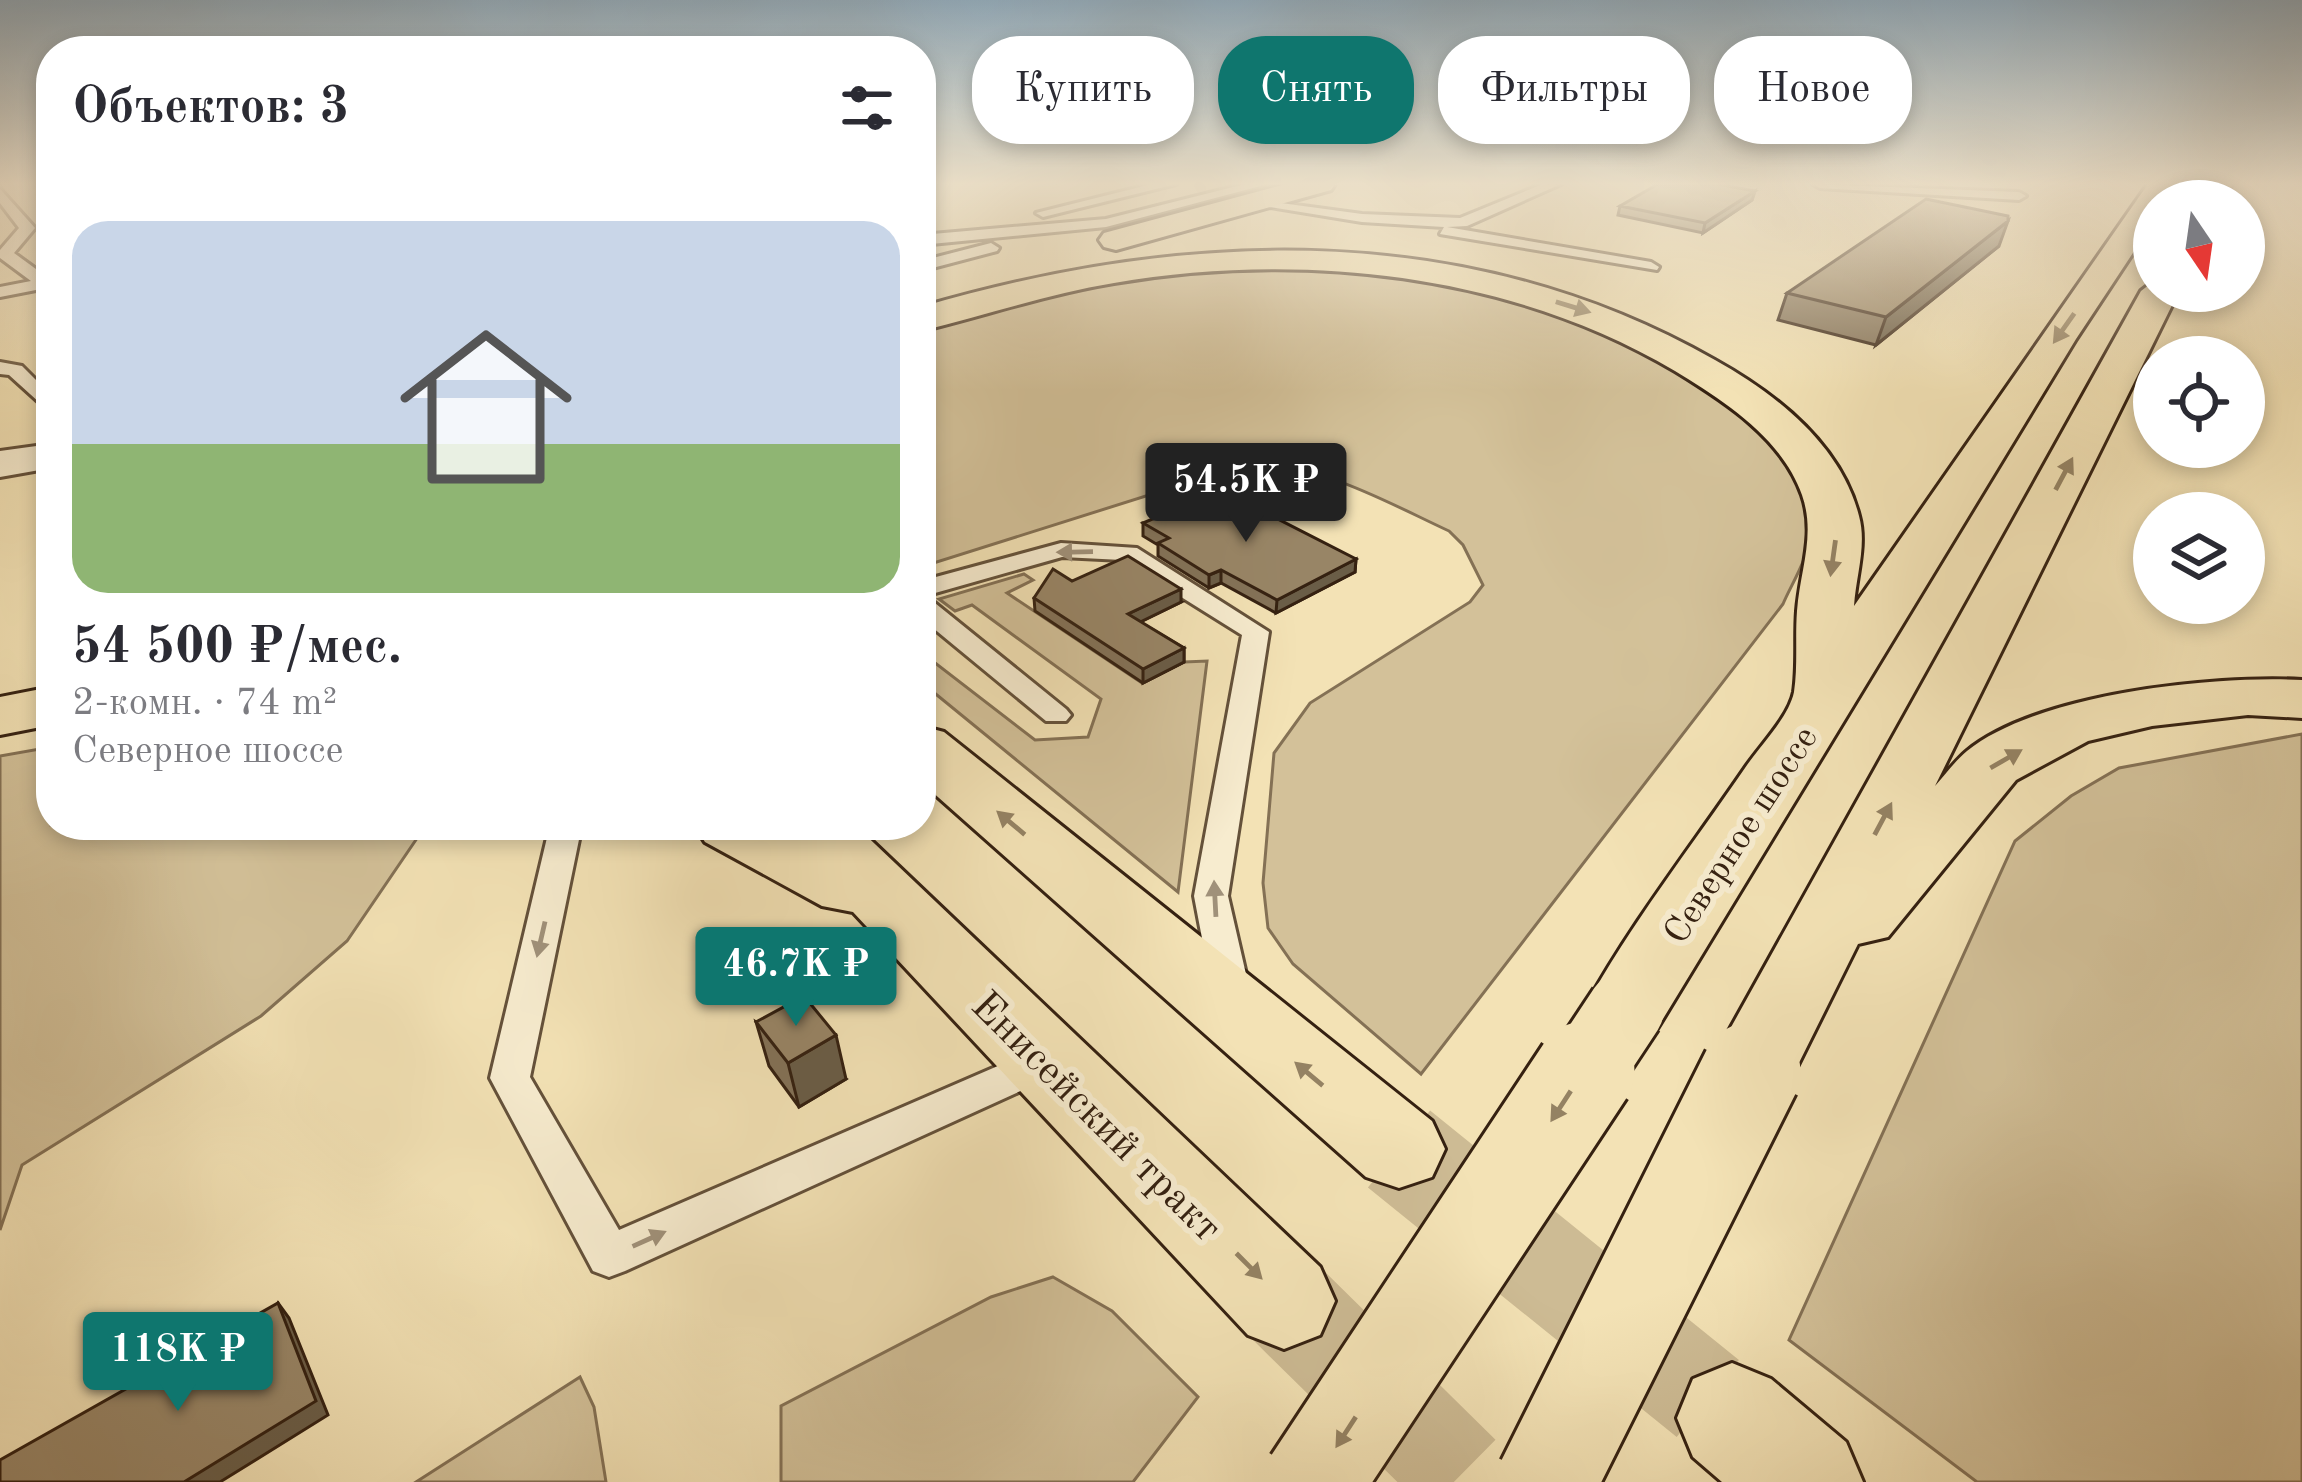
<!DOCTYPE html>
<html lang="ru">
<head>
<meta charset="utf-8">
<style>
	body { margin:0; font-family:"Old Standard TT",serif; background:#f7f7f7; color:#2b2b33; height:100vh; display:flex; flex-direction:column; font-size:45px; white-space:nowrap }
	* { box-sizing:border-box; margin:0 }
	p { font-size:39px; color:#7c7c81 }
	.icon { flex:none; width:66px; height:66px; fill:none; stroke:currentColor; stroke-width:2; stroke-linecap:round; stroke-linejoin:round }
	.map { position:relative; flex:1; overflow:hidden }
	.details { position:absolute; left:36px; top:36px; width:900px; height:804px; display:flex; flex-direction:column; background:#fff; border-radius:48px; box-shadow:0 6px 18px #0003 }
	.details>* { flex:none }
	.hud { position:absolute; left:972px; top:36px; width:1140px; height:108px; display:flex; gap:24px }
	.needle { width:78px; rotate:167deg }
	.buttons { position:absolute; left:2133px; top:180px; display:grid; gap:24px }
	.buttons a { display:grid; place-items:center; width:132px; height:132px; border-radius:50%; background:#fff; box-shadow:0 6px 18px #0003; font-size:60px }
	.price { position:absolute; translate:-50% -102px; padding:0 27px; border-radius:12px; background:#0f766e; color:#fff; font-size:39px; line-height:78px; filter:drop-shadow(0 3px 6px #0008) }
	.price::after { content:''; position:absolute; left:50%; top:72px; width:36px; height:27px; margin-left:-18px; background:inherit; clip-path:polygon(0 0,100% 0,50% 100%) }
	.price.current { background:#222; color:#fff }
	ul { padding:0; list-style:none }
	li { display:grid; align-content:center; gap:24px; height:636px; padding:0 36px }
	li+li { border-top:3px solid #e1e1e2 }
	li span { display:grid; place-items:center; height:372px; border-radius:36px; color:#555 }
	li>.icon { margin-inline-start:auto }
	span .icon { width:216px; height:216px; fill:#fffc; stroke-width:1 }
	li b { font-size:51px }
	h2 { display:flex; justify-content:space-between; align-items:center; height:144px; padding:0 36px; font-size:51px }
	.pill { padding:0 42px; border-radius:48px; background:#fff; box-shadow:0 6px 18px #0003; font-size:42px; line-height:108px }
	.pill.current { background:#0f766e; color:#fff }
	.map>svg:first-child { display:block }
	.green { fill:#d3c199; stroke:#847155; stroke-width:3 }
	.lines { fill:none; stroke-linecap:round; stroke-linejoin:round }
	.primary-tunnel { stroke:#cdbb94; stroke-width:99; stroke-dasharray:99 50; stroke-linecap:butt }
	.service-casing { stroke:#64513a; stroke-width:6 }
	.minor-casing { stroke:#64513a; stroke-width:6 }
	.primary-casing { stroke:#352111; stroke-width:6 }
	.service { fill:#f7eccf; fill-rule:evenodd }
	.minor { fill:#f7eccf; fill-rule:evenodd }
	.primary { fill:#f3e2b5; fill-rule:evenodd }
	.primary-bridge-far1-casing { stroke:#352111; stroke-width:82; stroke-linecap:butt }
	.primary-bridge-casing { stroke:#352111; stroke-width:105; stroke-linecap:butt }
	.primary-bridge-far1 { stroke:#f3e2b5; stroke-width:76 }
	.primary-bridge { stroke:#f3e2b5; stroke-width:99 }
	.wall { fill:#837258; stroke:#352111; stroke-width:3 }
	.shaded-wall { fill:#6a5d47; stroke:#352111; stroke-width:3 }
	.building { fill:#988566; stroke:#352111; stroke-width:3 }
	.oneway { fill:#948263 }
	.oneway2 { fill:#a0917a }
	.labels { text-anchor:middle; stroke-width:12; stroke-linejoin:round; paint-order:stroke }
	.street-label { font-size:36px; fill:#352111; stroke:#f7eccf }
	.near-street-label { font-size:42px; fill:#352111; stroke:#f7eccf }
</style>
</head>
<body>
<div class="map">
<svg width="2302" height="1482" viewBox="0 0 2302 1482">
	<rect width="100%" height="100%" fill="#f3e2b5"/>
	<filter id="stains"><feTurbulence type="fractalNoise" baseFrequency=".00167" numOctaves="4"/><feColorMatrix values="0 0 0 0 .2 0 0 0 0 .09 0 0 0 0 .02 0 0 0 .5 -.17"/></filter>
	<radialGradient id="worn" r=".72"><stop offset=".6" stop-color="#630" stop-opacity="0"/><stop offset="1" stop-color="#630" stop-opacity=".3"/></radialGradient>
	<path class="green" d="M1208 270C1278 270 1348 269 1418 280 1541 299 1812 377 1809 537 1809 557 1791 585 1783 604L1421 1074 1293 964 1268 928 1263 883 1274 753 1310 703 1470 602 1483 585 1463 545 1449 531C1382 500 1319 462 1244 465L921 567V335C1012 293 1110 281 1208 270Z
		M1024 574 1033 580 1007 593 1142 683 1184 662 1207 661 1178 892 921 682V652L1035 740 1088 737 1101 699 972 605 955 611 939 599Z
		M2302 734V1482H1977L1789 1340 2015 841 2071 796 2119 768Z
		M51 747V825H426L347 941 261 1016 22 1165 0 1230V756Z
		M1053 1277 1112 1311 1198 1397 1133 1482H781V1406L991 1297Z
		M580 1377 594 1407 606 1482H416Z"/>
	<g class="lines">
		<path class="primary-tunnel" d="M1399 1149 1732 1418
			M1284 1301 1468 1482"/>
		<defs>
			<path id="service" d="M1152 184H1176L1043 217 1036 213Z
				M1245 184H1268L1106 227 921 245V235L1106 219Z
				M1543 184H1561L1467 226 1447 227 1651 262 1659 267 1657 270 1440 234 1444 227 1362 222 1245 203 1252 199 1362 214 1460 218Z
				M1813 184 2019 192 2026 196 2019 200 1820 188Z
				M0 189 35 228 14 253 51 280V293L41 289 0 297V287L31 281 0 258V250L19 228 0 203Z
				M991 243 999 248 997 251 921 271V261Z
				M0 362 22 366 51 395V413L9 375 0 374Z
				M1061 543 1137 548 1269 632 1228 896 1251 996 1245 1006 1232 1010 1219 1006 1213 996 1194 896 1242 635 1122 560 1062 557 921 597V581Z
				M921 597 930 599 1066 709 1071 715 1066 721H1046L921 618Z
				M550 825H582L530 1077 619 1230 1030 1052 1044 1047 1058 1052 1064 1063 1058 1074 625 1271 609 1277 593 1271 490 1078Z"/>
			<path id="minor" d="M51 444V468L0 477V451Z"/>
			<path id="primary" d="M1286 184H1335L1331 190 1116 250 1104 247 1099 240 1104 233Z
				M2148 184H2178L2167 201H2154V221L2076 339 1655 1032 1626 1041 1597 1032 1584 1009C1630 925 1691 847 1745 768 1759 747 1789 717 1794 692 1798 666 1795 637 1797 611 1800 570 1816 535 1802 495 1782 438 1724 401 1675 371 1510 273 1302 251 1114 283 1048 294 986 315 921 331V307C1187 229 1467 219 1715 360 1776 394 1841 445 1859 516 1867 545 1856 576 1854 606Z
				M2202 184H2232L2223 201H2191Z
				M2154 281V291H2179L1935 786C1945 775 1955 761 1967 751 2037 694 2213 675 2302 680V718L2248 715 2152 726 2088 741 2016 780 1888 937 1858 944 1782 1097 1751 1107 1720 1097 1707 1072 1720 1047 2141 291Z
				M51 687V725L0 735V697Z
				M921 726 944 732 1432 1121 1445 1149 1432 1177 1399 1188 1366 1177 921 782Z
				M694 825H855L1320 1267 1335 1301 1320 1335 1284 1349 1248 1335 853 912 822 906 705 842Z
				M1732 1363 1771 1379 1846 1442 1863 1482H1722L1693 1457 1677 1418 1693 1379Z"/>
		</defs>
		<use href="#service" class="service-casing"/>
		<use href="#minor" class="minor-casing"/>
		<use href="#primary" class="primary-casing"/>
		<use href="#service" class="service"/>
		<use href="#minor" class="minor"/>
		<use href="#primary" class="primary"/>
		<defs>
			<path id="primary-bridge-far1" d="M1583 1074 1626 1009"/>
			<path id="primary-bridge" d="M1313 1482 1585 1071
				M1546 1482 1751 1072"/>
		</defs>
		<use href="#primary-bridge-far1" class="primary-bridge-far1-casing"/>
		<use href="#primary-bridge" class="primary-bridge-casing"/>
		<use href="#primary-bridge-far1" class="primary-bridge-far1"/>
		<use href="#primary-bridge" class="primary-bridge"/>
	</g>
	<path class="wall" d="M1755 191 1752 200 1703 233 1618 215 1620 206Z
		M1999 246 1876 345 1778 320 1787 293Z
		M1143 523 1356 559 1355 572 1276 613 1221 583 1209 588 1158 556V545L1143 536Z
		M1072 581 1181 602 1140 622 1184 648V662L1143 683 1035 611 1034 598Z
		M756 1022 846 1079 799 1107 769 1066Z"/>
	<path class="shaded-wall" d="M1755 191 1752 200 1703 233 1705 223Z
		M2008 221 1999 246 1876 345 1886 317Z
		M1356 559 1355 572 1276 613 1277 600Z
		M1221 570V583L1209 588V575Z
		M1181 589V602L1128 628V614Z
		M1184 648V662L1143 683V669Z
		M836 1035 846 1079 799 1107 788 1063Z
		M278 1303 289 1318 328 1415 220 1482H184Z"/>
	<path class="building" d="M1658 184H1717L1755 191 1705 223 1620 206Z
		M1926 199 2008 216V221L1886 317 1787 293Z
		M1221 490 1356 559 1277 600 1221 570 1209 575 1158 543 1169 538 1143 523Z
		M1128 556 1181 589 1128 614 1184 648 1143 669 1034 598 1053 569 1072 581Z
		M804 996 836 1035 788 1063 756 1022Z
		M278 1303 316 1401 184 1482H0V1460Z"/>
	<defs><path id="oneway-solid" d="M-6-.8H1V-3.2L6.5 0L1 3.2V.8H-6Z" transform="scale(3)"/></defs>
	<g class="oneway">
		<use href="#oneway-solid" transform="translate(1573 307) rotate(17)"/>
		<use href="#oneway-solid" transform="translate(2064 328) rotate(125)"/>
		<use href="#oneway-solid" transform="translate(2064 474) rotate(-62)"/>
		<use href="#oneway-solid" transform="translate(1833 558) rotate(98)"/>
		<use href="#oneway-solid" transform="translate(2006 759) rotate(-30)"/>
		<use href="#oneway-solid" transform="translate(1883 819) rotate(-62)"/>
		<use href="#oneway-solid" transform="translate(1011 823) rotate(-140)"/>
		<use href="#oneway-solid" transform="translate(1309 1074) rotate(-140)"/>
		<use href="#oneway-solid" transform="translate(1561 1106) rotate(123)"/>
		<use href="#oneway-solid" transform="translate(1249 1266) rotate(45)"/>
		<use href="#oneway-solid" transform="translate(1346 1432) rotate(123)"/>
	</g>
	<g class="oneway2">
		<use href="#oneway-solid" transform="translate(1075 552) rotate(179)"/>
		<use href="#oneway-solid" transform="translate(1215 899) rotate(-93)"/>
		<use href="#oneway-solid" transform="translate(541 939) rotate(103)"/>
		<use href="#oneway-solid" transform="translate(649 1239) rotate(-24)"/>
	</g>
	<linearGradient id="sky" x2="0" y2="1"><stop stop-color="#92acbd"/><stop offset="0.47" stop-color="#faf2de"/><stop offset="1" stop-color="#faf2de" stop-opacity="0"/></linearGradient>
	<rect width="2302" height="391" fill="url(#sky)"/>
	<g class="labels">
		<g class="street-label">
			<text transform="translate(1739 834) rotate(-57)" y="13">Северное шоссе</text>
		</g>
		<g class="near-street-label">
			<text transform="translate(1098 1115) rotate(45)" y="15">Енисейский тракт</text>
		</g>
	</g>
	<rect width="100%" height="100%" filter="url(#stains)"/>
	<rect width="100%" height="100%" fill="url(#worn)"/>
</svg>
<div class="buttons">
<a><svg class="needle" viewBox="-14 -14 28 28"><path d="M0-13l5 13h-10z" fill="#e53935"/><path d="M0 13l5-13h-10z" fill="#7c7c81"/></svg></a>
<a><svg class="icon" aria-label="locate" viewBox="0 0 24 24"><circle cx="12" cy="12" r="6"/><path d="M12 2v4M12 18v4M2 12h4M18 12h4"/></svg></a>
<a><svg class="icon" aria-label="layers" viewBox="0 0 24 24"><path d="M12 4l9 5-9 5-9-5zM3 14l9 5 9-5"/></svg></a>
</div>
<b class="price current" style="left:1246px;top:545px">54.5K ₽</b>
<b class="price" style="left:796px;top:1029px">46.7K ₽</b>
<b class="price" style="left:178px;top:1414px">118K ₽</b>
<div class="hud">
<a class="pill">Купить</a>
<a class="pill current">Снять</a>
<a class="pill">Фильтры</a>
<a class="pill">Новое</a>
</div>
<section class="details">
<h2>Объектов: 3<svg class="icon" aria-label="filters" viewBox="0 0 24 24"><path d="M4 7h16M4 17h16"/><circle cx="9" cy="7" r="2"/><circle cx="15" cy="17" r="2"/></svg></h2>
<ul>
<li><span style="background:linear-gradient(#c9d6e8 60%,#8fb573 0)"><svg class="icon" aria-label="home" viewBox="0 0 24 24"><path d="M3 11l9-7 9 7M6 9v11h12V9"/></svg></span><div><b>54 500 ₽/мес.</b><p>2-комн. · 74 m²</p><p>Северное шоссе</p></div></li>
</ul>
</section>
</div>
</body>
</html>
